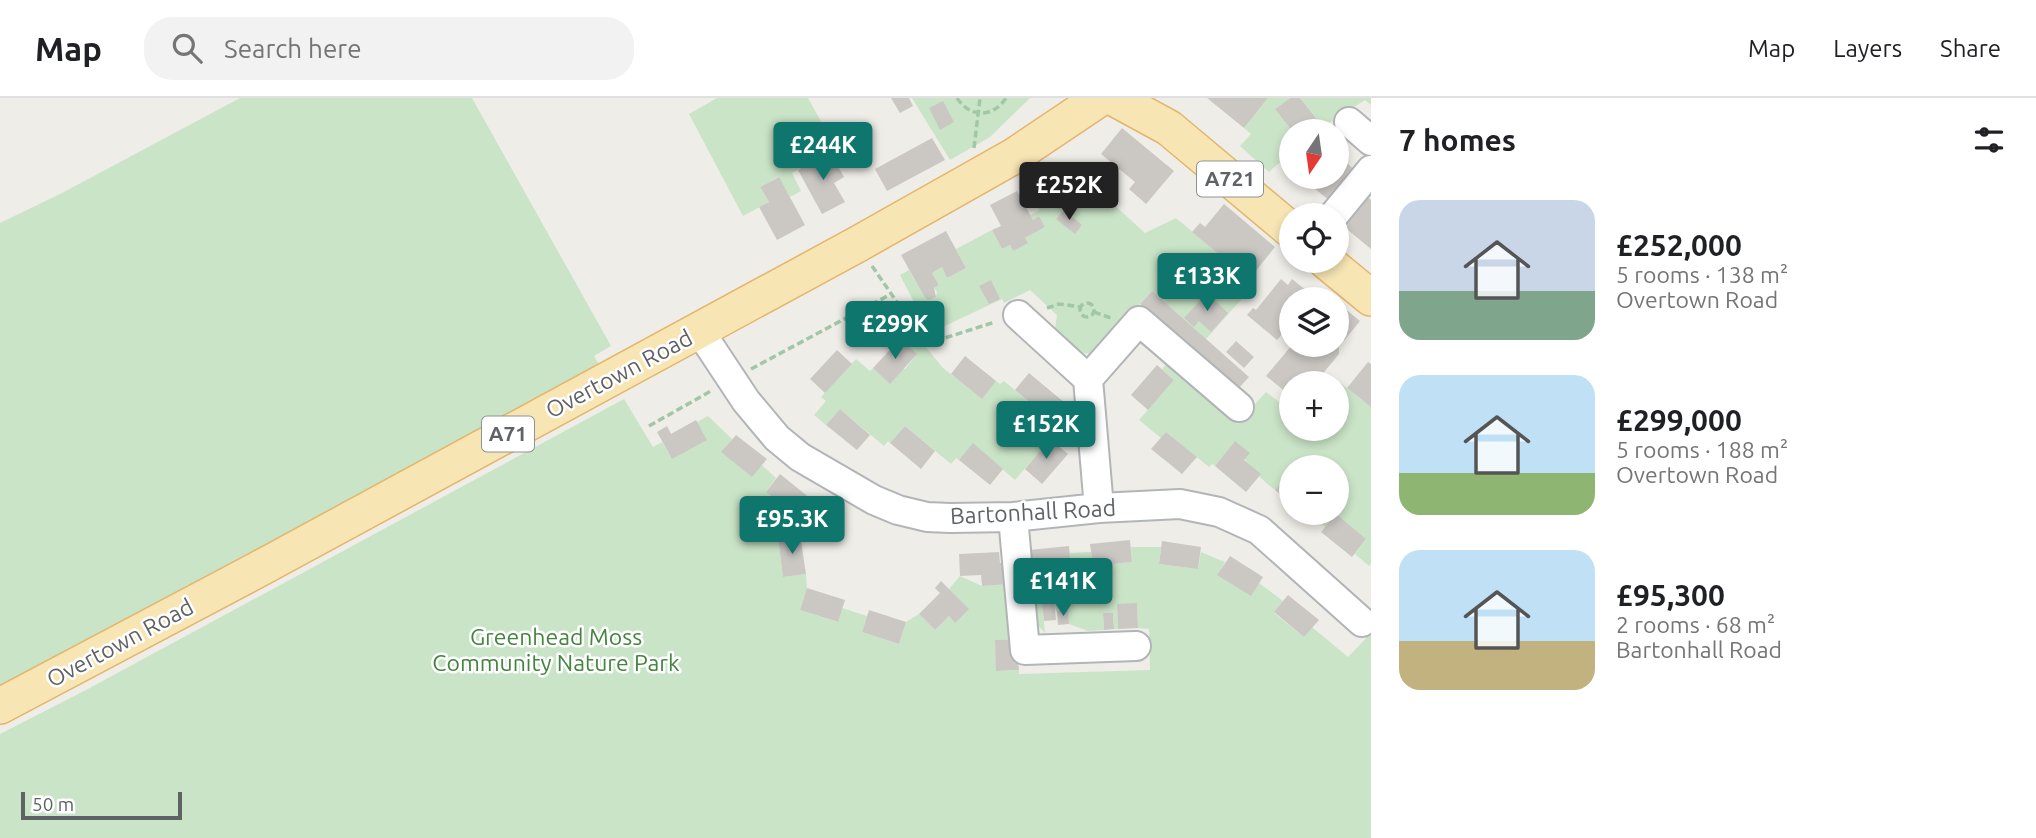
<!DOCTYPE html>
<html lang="en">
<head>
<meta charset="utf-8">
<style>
	body { margin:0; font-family:Ubuntu,sans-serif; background:#f2f2f2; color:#202124; height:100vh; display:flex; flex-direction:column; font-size:26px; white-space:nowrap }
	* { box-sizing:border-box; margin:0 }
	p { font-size:23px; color:#757577 }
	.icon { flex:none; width:38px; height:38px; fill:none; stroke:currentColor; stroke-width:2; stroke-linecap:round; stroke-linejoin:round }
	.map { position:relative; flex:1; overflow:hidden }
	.sheet { display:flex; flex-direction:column; background:#fff; width:665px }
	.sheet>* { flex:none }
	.needle { width:46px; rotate:193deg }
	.controls { position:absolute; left:1279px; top:21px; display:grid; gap:14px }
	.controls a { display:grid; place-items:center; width:70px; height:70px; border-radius:50%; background:#fff; box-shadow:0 4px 10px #0003; font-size:35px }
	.scale { position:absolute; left:21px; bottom:18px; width:161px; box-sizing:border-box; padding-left:7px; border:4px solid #5f6366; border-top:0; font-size:19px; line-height:24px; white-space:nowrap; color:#5f6366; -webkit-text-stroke:5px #fff; paint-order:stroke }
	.price { position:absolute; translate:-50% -60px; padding:0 16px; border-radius:7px; background:#0f766e; color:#fff; font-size:23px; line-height:46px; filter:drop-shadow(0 2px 4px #0008) }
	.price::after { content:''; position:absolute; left:50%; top:42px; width:21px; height:16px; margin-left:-10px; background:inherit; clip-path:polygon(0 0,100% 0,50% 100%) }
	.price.selected { background:#222; color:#fff }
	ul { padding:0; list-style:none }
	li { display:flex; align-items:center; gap:21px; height:175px; padding:0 28px }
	li span { display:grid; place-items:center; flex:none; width:196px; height:140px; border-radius:21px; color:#555 }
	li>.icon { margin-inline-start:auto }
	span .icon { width:84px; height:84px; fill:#fffc; stroke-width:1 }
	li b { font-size:30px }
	h2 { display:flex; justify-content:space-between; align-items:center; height:84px; padding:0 28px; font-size:30px }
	header { display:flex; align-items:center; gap:42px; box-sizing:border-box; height:98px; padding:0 35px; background:#fff; border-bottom:2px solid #e0e0e0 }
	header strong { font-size:33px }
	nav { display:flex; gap:38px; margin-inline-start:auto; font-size:24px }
	.search { width:490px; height:63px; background:#f2f2f2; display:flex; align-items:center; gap:18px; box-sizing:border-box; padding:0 24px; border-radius:28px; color:#757577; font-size:26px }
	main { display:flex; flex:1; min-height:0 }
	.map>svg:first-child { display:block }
	.green { fill:#cae4c7 }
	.building { fill:#cbc8c4 }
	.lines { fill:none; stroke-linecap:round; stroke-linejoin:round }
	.minor-casing { stroke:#b2b5b8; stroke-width:32 }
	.major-casing { stroke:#e4b56c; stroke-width:38 }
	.path { stroke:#a2c7a8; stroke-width:3.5; stroke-dasharray:7 3.5; stroke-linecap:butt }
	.minor { stroke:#fff; stroke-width:28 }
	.major { stroke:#f7e5b4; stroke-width:35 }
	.labels { text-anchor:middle; stroke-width:5; stroke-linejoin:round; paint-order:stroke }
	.shield { fill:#fff; stroke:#8f9294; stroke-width:2 }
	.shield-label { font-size:21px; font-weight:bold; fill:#5f6366 }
	.street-label { font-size:23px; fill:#5f6366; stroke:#fff }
	.park-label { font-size:23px; fill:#44843f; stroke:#fff }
</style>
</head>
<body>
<header>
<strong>Map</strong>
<div class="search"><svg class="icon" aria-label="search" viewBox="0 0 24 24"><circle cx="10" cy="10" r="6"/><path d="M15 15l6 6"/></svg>Search here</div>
<nav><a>Map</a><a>Layers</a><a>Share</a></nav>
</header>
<main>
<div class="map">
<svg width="1371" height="740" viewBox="0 0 1371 740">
	<rect width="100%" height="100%" fill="#efede7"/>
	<path class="green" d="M240 0H472L611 248 594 258 599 266 578 280 0 593V125L62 95Z
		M717 0H808L836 50 792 75 801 93 790 99 778 79 760 89 769 104 743 118 689 16Z
		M912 0H1030L990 39 950 62Z
		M1268 0H1290L1275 11 1292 33 1291 61 1287 58 1269 74 1240 48 1251 36 1244 30Z
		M1300 0H1371V7L1365 2 1323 29Z
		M1079 81 1091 101 1100 94 1145 135 1176 120 1230 165 1224 173 1235 182 1242 173 1256 185 1206 241 1152 193 1092 256C1076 256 1064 243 1055 231L1057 217 1030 192 1004 205 1002 201 930 235 900 177 909 172 925 200 929 202 936 199 937 194 934 190 939 187 932 175 942 169 947 180 966 170 956 151 992 132 1002 151 1010 147 1013 153 1025 140 1045 129 1039 118 1033 122 1030 117 1040 112 1038 110 1053 102 1058 110 1079 99 1071 86Z
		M911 231 943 270 981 300 996 283 1000 286 1004 283 1060 330 1015 382 973 346 959 362 956 360 951 366 905 328 890 345 888 343 884 348 840 311 826 327 814 317 826 303 821 299 856 261 870 273 873 270 905 271 916 257 900 241Z
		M1168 264 1237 326 1266 294 1291 313 1292 331H1337L1338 283 1371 309V465L1369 468 1355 456 1366 441 1336 417 1325 429 1310 415H1337V369H1292L1291 377 1289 376 1275 392C1257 378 1245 365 1235 344L1215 368 1212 366 1209 369 1166 334 1161 340 1139 322 1174 282 1162 271Z
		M624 301 653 349 662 344 672 361 697 324 708 318 732 341 722 354 762 367 776 380 766 394 797 418 800 437 778 440 783 479 806 476 807 490 800 512 837 524 842 510 867 518 862 534 899 546 906 524 919 516 935 532 949 518 954 524 968 511 949 491 960 478 982 488 1011 486 1016 541 995 542 997 573 1019 572V576L1150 572 1149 531 1138 530 1137 506 1117 507 1118 531H1114L1113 515H1103L1104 532 1088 533 1069 526 1068 513H1056L1054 504 1042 506 1045 535 1025 514 1032 474 1071 470 1070 455 1091 454 1093 468 1132 464 1131 449H1161L1159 466 1198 471 1201 454 1225 464 1218 476 1259 485 1283 503 1274 515 1304 539 1312 529 1348 559 1371 535V740H0V636L86 592Z"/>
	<path class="building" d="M891 0H909L913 8 900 15Z
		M1207 0H1268L1244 30Z
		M1290 0H1300L1323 29 1318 33H1292L1275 11Z
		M943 3 954 24 940 32 929 10Z
		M1122 30 1174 73 1146 106 1129 91 1135 84 1101 56Z
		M932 40 945 62 887 93 875 71Z
		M830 54 844 79 834 85 845 104 822 116 798 72Z
		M1348 66 1357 74 1331 104 1301 79H1337V67L1343 72Z
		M1061 68 1079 100 1058 111 1053 102 1045 106 1033 84Z
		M779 79 805 127 777 142 759 109 769 104 760 89Z
		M1017 93 1033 122 1039 118 1045 129 1025 140 1028 145 1013 153 1010 147 1002 151 992 132 1001 128 990 107Z
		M1361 93 1371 102V151L1337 123Z
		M1224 106 1275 149 1250 180 1242 173 1235 182 1224 172 1230 165 1192 134 1200 125 1205 129Z
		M1064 112 1082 127 1075 136 1056 121Z
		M946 133 966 170 947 180 942 169 932 175 939 187 934 190 936 199 929 202 925 200 901 157Z
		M1281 181 1288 187 1292 181 1307 193 1303 198 1306 201H1292V225L1277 242 1247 217 1253 210 1256 212Z
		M991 182 1000 201 989 206 979 188Z
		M1152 193 1249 279 1237 292 1140 206Z
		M1207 195 1228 215 1211 234 1199 223 1194 229 1184 220Z
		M929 204 941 227 931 233 919 210Z
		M1337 204 1360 223 1339 249V256L1315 285H1292V299L1266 278 1292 247H1337Z
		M900 241 917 256 890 286 873 270Z
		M1236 243 1254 259 1244 270 1226 254Z
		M837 252 852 266 825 295 810 281Z
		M965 258 996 283 982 301 951 276Z
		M1368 264 1371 266V309L1347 290Z
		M1157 267 1174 282 1148 312 1131 297Z
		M1029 275 1071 310 1057 327 1015 292Z
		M840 311 870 337 857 352 826 327Z
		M696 322 707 342 672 361 657 334 667 328 671 336Z
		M905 328 935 353 921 371 890 345Z
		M1166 334 1197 359 1182 376 1151 351Z
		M736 337 767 361 752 379 721 354Z
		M1050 341 1068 356 1042 386 1025 371Z
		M1235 343 1250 355 1244 362 1261 376 1246 394 1215 368Z
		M973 345 1003 371 990 387 959 362Z
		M1289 375 1292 377V406L1275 392Z
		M780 376 811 401 797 418 766 394Z
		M1336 416 1366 441 1352 459 1321 434Z
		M800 437 806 476 783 479 778 440Z
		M1130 442 1132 464 1093 468 1090 446Z
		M1162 443 1201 449 1198 471 1159 466Z
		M1069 448 1071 470 1032 474 1029 452Z
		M999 454 1000 465 1009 464 1011 486 982 488 981 477 960 478 959 456Z
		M1230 458 1263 479 1251 498 1217 477Z
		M941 483 969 511 955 525 949 518 935 532 919 516 940 495 935 490Z
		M807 490 845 502 838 524 800 512Z
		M1288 497 1319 522 1304 539 1274 514Z
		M1054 504 1056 522 1044 523 1042 506Z
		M1137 505 1138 530 1118 531 1117 506Z
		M869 512 906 524 899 546 862 534Z
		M1068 512 1069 526 1058 527 1057 513Z
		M1103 515H1113L1114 531 1104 532Z
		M1016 541 1019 572 996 573 995 542Z"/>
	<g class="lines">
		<defs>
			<path id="minor" d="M1349 24 1371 43
				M1334 117 1371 72
				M1018 217 1088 281 1099 410
				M699 232 746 303 777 340 800 359 874 402 898 412 927 419 950 420 1013 419 1099 410 1180 406 1219 414 1259 432 1362 524
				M1088 281 1139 223 1239 309
				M1013 419 1025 552 1136 548"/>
			<path id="major" d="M1114 0 1169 30 1292 133
				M1326 163 1371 200
				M0 608 255 473 858 146 1014 58 1099 1"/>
		</defs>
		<use href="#minor" class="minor-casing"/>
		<use href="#major" class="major-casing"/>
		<path class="path" d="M957 0C970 20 993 20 1006 0
			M974 50 980 0
			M872 168 926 246 995 224
			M1080 212a7 7 0 1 1 14 0a7 7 0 1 1-14 0Z
			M1047 210 1059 206 1082 209
			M1094 214 1111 220
			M751 271 891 196
			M649 328 711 293"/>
		<use href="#minor" class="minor"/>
		<use href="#major" class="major"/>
	</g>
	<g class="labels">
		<g class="shield">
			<rect x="1197" y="63.5" width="66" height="35" rx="5"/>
			<rect x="482" y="318.5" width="52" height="35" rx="5"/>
		</g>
		<g class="shield-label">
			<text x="1230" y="88">A721</text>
			<text x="508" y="343">A71</text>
		</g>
		<g class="street-label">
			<text transform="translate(619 276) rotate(-28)" y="8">Overtown Road</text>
			<text transform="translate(1033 414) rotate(-3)" y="8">Bartonhall Road</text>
			<text transform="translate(120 545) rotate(-28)" y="8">Overtown Road</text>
		</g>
		<g class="park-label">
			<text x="556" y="547">Greenhead Moss<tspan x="556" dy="26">Community Nature Park</tspan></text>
		</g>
	</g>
</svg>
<div class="controls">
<a><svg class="needle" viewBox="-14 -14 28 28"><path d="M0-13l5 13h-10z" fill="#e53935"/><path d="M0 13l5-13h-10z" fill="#757577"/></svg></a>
<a><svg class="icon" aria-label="locate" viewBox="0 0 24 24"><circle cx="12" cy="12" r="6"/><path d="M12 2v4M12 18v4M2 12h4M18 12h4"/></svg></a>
<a><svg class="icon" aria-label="layers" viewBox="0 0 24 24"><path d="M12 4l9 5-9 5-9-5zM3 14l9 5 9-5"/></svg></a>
<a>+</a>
<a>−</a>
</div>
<div class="scale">50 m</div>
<b class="price" style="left:823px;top:84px">£244K</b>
<b class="price selected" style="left:1069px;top:124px">£252K</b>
<b class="price" style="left:1207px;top:215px">£133K</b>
<b class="price" style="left:895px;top:263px">£299K</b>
<b class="price" style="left:1046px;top:363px">£152K</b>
<b class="price" style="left:792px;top:458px">£95.3K</b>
<b class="price" style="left:1063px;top:520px">£141K</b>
</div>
<section class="sheet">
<h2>7 homes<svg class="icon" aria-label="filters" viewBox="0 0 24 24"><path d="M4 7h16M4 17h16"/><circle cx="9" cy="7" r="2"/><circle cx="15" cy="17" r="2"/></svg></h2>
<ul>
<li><span style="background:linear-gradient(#c9d6e8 65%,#7fa58c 0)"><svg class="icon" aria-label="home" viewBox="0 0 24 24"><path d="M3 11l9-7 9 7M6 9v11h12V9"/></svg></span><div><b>£252,000</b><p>5 rooms · 138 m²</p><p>Overtown Road</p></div></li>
<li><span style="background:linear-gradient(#bfe0f5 70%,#8fb573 0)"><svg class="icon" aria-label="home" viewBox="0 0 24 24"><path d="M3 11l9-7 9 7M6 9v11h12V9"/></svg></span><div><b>£299,000</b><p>5 rooms · 188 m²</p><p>Overtown Road</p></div></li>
<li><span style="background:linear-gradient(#bfe0f5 65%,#c2b280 0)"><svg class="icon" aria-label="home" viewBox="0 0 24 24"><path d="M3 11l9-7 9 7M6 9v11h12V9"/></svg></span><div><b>£95,300</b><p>2 rooms · 68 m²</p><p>Bartonhall Road</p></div></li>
</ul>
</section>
</main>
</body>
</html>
